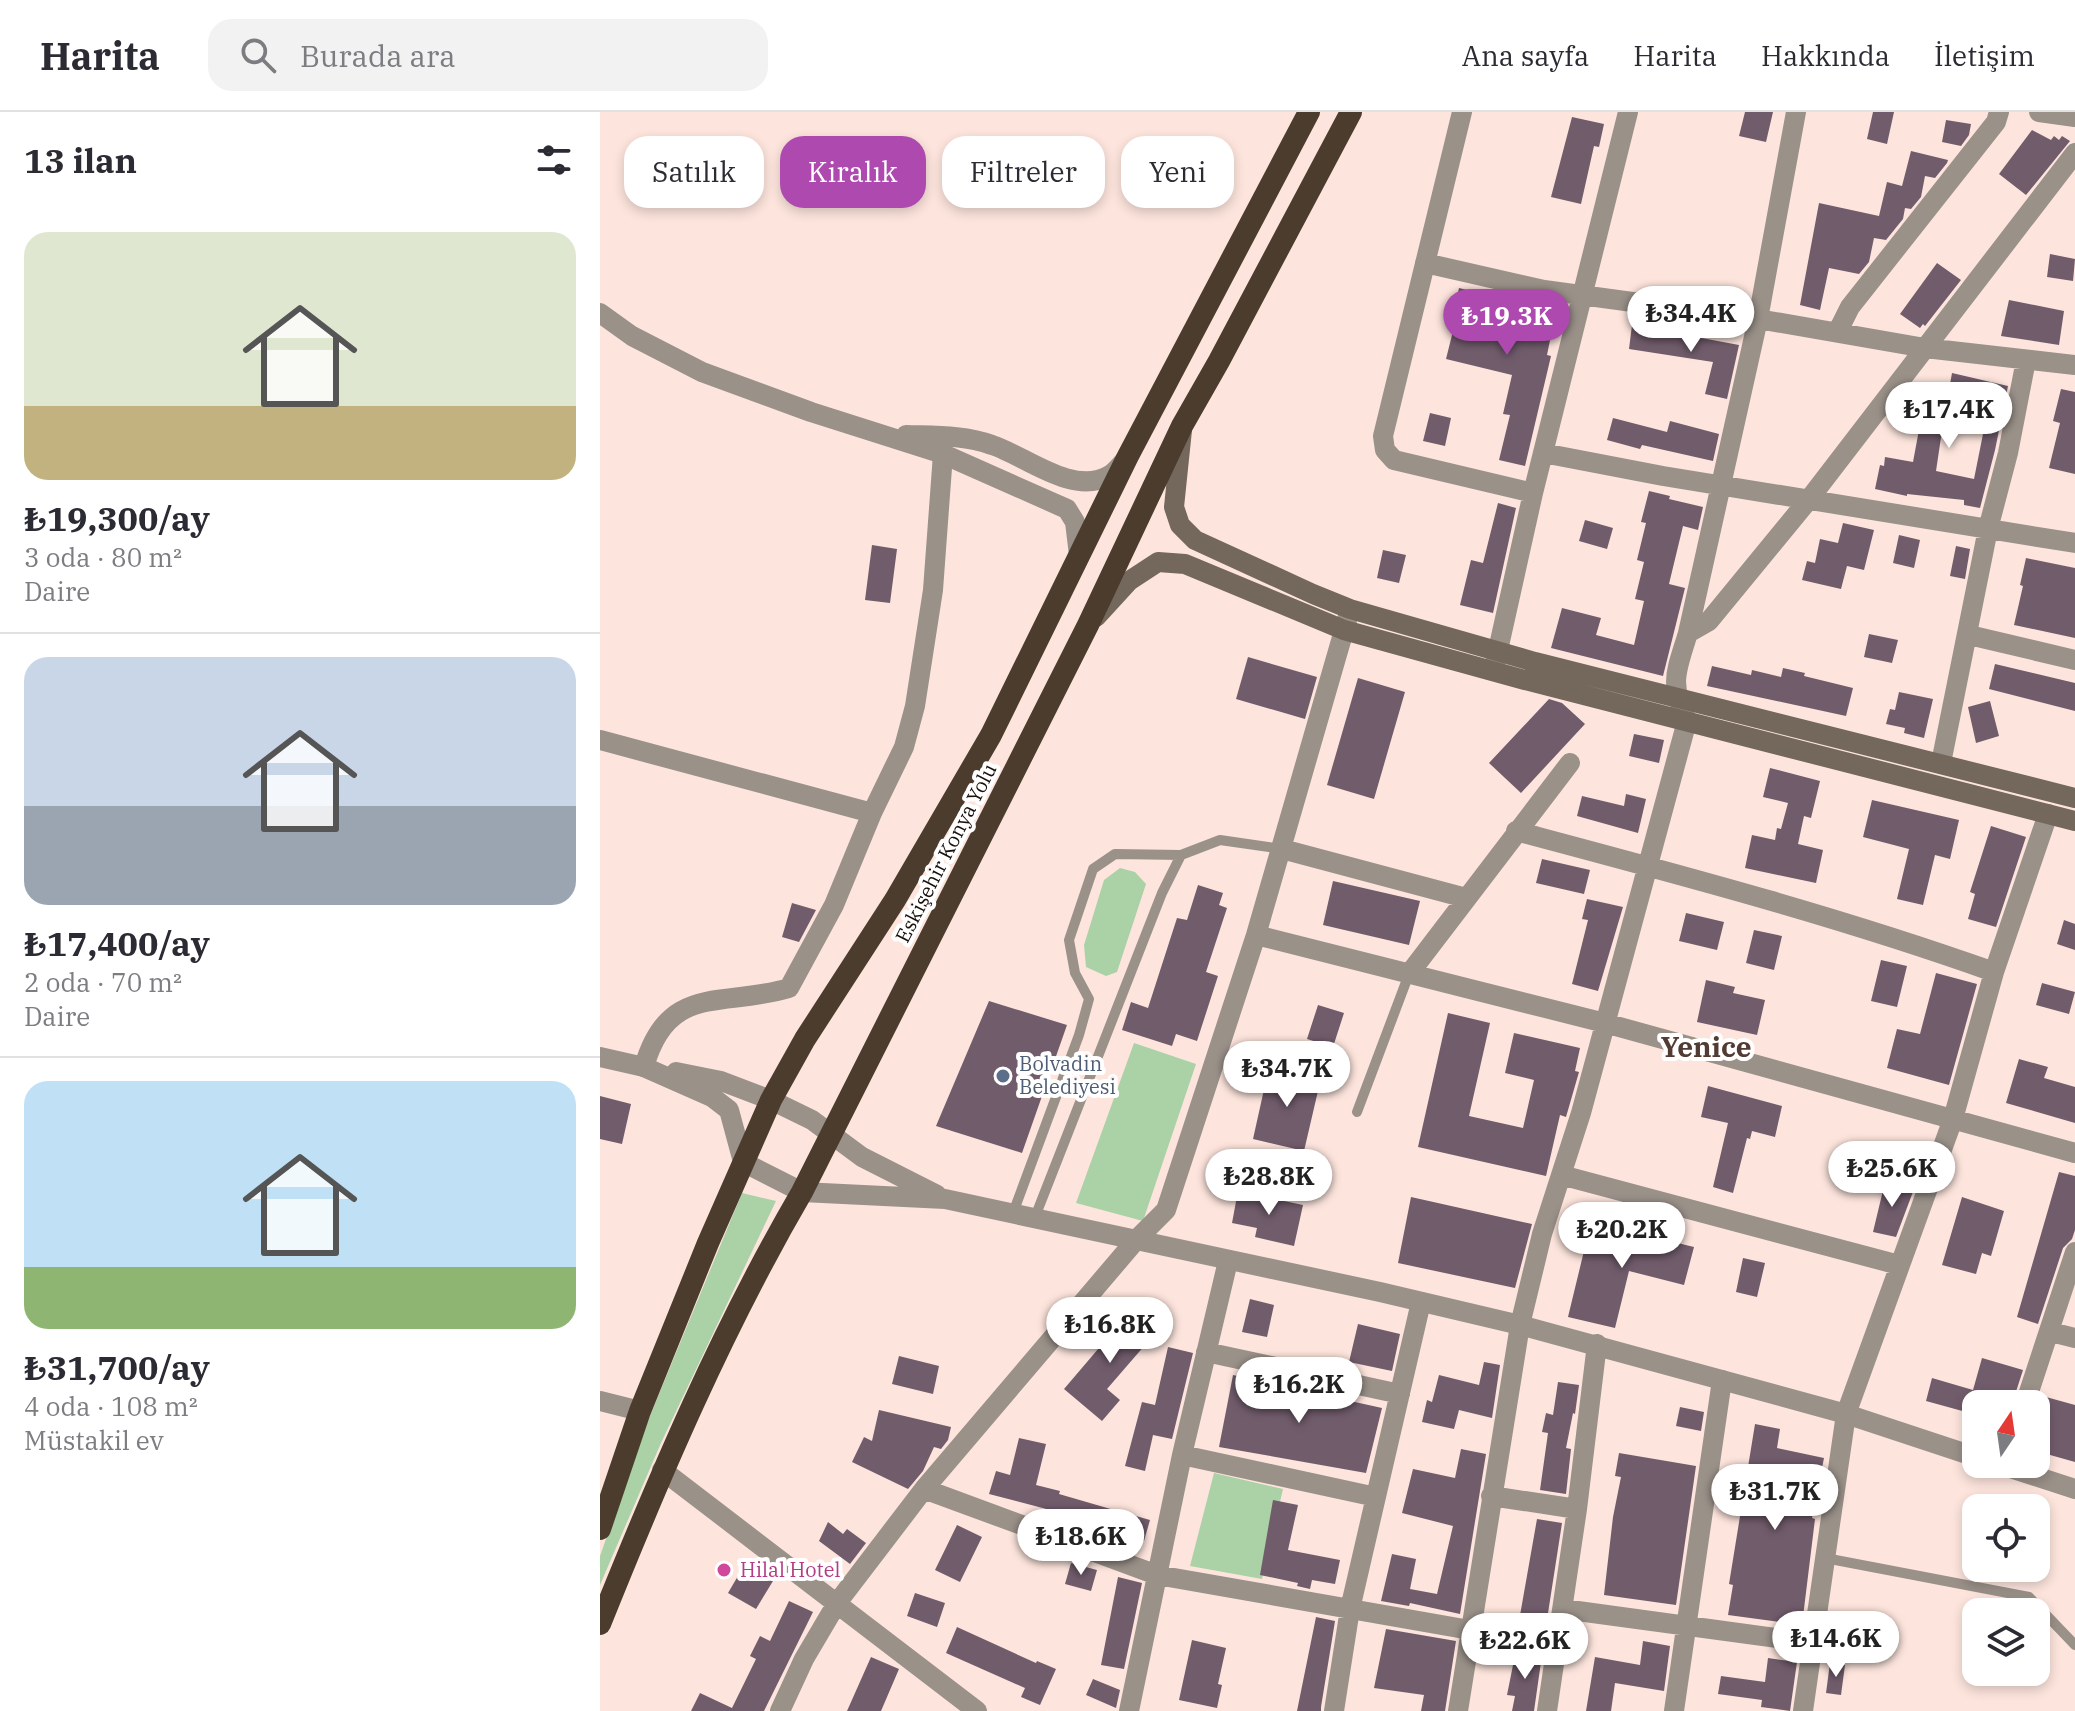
<!DOCTYPE html>
<html lang="tr">
<head>
<meta charset="utf-8">
<style>
	body { margin:0; font-family:"IBM Plex Serif",serif; background:#f2f2f3; color:#2b2b33; height:100vh; display:flex; flex-direction:column; font-size:30px; white-space:nowrap }
	* { box-sizing:border-box; margin:0 }
	p { font-size:26px; color:#7c7c81 }
	.icon { flex:none; width:44px; height:44px; fill:none; stroke:currentColor; stroke-width:2; stroke-linecap:round; stroke-linejoin:round }
	.map { position:relative; flex:1; overflow:hidden }
	.details { display:flex; flex-direction:column; background:#fff; width:600px }
	.details>* { flex:none }
	.hud { position:absolute; left:24px; top:24px; width:760px; height:72px; display:flex; gap:16px }
	.needle { width:52px; rotate:13deg }
	.fabs { position:absolute; left:1362px; top:1278px; display:grid; gap:16px }
	.fabs a { display:grid; place-items:center; width:88px; height:88px; border-radius:16px; background:#fff; box-shadow:0 4px 12px #0003; font-size:40px }
	.price { position:absolute; translate:-50% -68px; padding:0 18px; border-radius:28px; background:#fff; color:#222; font-size:26px; line-height:52px; filter:drop-shadow(0 2px 4px #0008) }
	.price::after { content:''; position:absolute; left:50%; top:48px; width:24px; height:18px; margin-left:-12px; background:inherit; clip-path:polygon(0 0,100% 0,50% 100%) }
	.price.active { background:#ad49af; color:#fff }
	ul { padding:0; list-style:none }
	li { display:grid; align-content:center; gap:16px; height:424px; padding:0 24px }
	li+li { border-top:2px solid #e1e1e2 }
	li span { display:grid; place-items:center; height:248px; border-radius:24px; color:#555 }
	li>.icon { margin-inline-start:auto }
	span .icon { width:144px; height:144px; fill:#fffc; stroke-width:1 }
	li b { font-size:34px }
	h2 { display:flex; justify-content:space-between; align-items:center; height:96px; padding:0 24px; font-size:34px }
	.chip { padding:0 28px; border-radius:24px; background:#fff; box-shadow:0 4px 12px #0003; font-size:28px; line-height:72px }
	.chip.active { background:#ad49af; color:#fff }
	header { display:flex; align-items:center; gap:48px; box-sizing:border-box; height:112px; padding:0 40px; background:#fff; border-bottom:2px solid #e1e1e2 }
	header strong { font-size:38px }
	nav { display:flex; gap:44px; margin-inline-start:auto; font-size:28px }
	.search { width:560px; height:72px; background:#f2f2f3; display:flex; align-items:center; gap:20px; box-sizing:border-box; padding:0 28px; border-radius:24px; color:#7c7c81; font-size:30px }
	main { display:flex; flex:1; min-height:0 }
	.map>svg:first-child { display:block }
	.green { fill:#abd1a6 }
	.building { fill:#715c6c }
	.lines { fill:none; stroke-linecap:round; stroke-linejoin:round }
	.service { stroke:#9a9189; stroke-width:10 }
	.minor { stroke:#9a9189; stroke-width:20 }
	.tertiary { stroke:#9a9189; stroke-width:20 }
	.secondary { stroke:#74675b; stroke-width:20 }
	.trunk { stroke:#4c3c2e; stroke-width:22 }
	.service-dot { fill:#5c6f8a; stroke:#fff; stroke-width:3 }
	.hotel-dot { fill:#d1479c; stroke:#fff; stroke-width:3 }
	.labels { text-anchor:middle; stroke-width:8; stroke-linejoin:round; paint-order:stroke }
	.street-label { font-size:20px; fill:#180f0b; stroke:#fff }
	.service-label { font-size:20px; fill:#4e5e75; stroke:#fff; text-anchor:start }
	.hotel-label { font-size:20px; fill:#b23c85; stroke:#fff; text-anchor:start }
	.district-label { font-size:28px; font-weight:bold; fill:#513b32; stroke:#fff }
</style>
</head>
<body>
<header>
<strong>Harita</strong>
<div class="search"><svg class="icon" aria-label="search" viewBox="0 0 24 24"><circle cx="10" cy="10" r="6"/><path d="M15 15l6 6"/></svg>Burada ara</div>
<nav><a>Ana sayfa</a><a>Harita</a><a>Hakkında</a><a>İletişim</a></nav>
</header>
<main>
<section class="details">
<h2>13 ilan<svg class="icon" aria-label="filters" viewBox="0 0 24 24"><path d="M4 7h16M4 17h16"/><circle cx="9" cy="7" r="2"/><circle cx="15" cy="17" r="2"/></svg></h2>
<ul>
<li><span style="background:linear-gradient(#dfe7d0 70%,#c2b280 0)"><svg class="icon" aria-label="home" viewBox="0 0 24 24"><path d="M3 11l9-7 9 7M6 9v11h12V9"/></svg></span><div><b>₺19,300/ay</b><p>3 oda · 80 m²</p><p>Daire</p></div></li>
<li><span style="background:linear-gradient(#c9d6e8 60%,#9aa5b1 0)"><svg class="icon" aria-label="home" viewBox="0 0 24 24"><path d="M3 11l9-7 9 7M6 9v11h12V9"/></svg></span><div><b>₺17,400/ay</b><p>2 oda · 70 m²</p><p>Daire</p></div></li>
<li><span style="background:linear-gradient(#bfe0f5 75%,#8fb573 0)"><svg class="icon" aria-label="home" viewBox="0 0 24 24"><path d="M3 11l9-7 9 7M6 9v11h12V9"/></svg></span><div><b>₺31,700/ay</b><p>4 oda · 108 m²</p><p>Müstakil ev</p></div></li>
</ul>
</section>
<div class="map">
<svg width="1475" height="1599" viewBox="0 0 1475 1599">
	<rect width="100%" height="100%" fill="#fde5dd"/>
	<path class="green" d="M520 756 535 760 546 772 517 860 506 864 486 855 484 833 504 768Z
		M534 931 596 952 543 1109 476 1091Z
		M142 1081 176 1089 61 1331 0 1473V1444L45 1316Z
		M614 1361 683 1377 662 1467 590 1454Z"/>
	<path class="building" d="M1145 0H1173L1166 30 1139 24Z
		M1273 0H1294L1287 32 1267 27Z
		M972 5 1004 12 999 35 994 34 981 92 951 85Z
		M1346 8 1371 12 1369 23 1361 34 1342 30Z
		M1432 18 1451 28 1454 24 1459 28 1462 24 1470 29 1426 83 1399 62Z
		M1311 39 1348 48 1347 51 1335 66 1325 64 1321 85 1311 97 1305 96 1303 107 1286 128 1274 126 1269 150 1259 162 1229 156 1220 198 1200 193 1219 91 1279 104 1287 70 1302 74Z
		M1450 142 1475 147 1473 169 1447 165Z
		M1337 151 1361 168 1325 214 1323 212 1320 216 1300 202Z
		M859 176 956 199 947 243 951 244 925 354 899 348 910 303 903 302 912 263 846 247 856 207 852 206Z
		M1409 188 1464 199 1459 233 1401 224Z
		M1032 213 1139 233 1127 287 1105 282 1113 250 1029 237Z
		M1352 261 1408 274 1395 338 1380 396 1364 393V388L1307 382V384L1275 377 1280 353 1284 354 1285 345 1313 350 1321 307 1343 312 1336 359 1374 367 1388 297 1347 289Z
		M1461 277 1475 280V362L1449 356 1460 311 1453 309Z
		M830 301 851 306 845 334 823 329Z
		M1013 306 1067 320 1070 309 1119 322 1113 349 1042 333 1040 337 1007 328Z
		M1049 379 1070 384 1069 387 1103 395 1098 418 1083 414 1069 472 1085 476 1063 564 951 536 962 496 1001 506 996 523 1034 533 1044 489 1035 487 1044 450 1037 448 1046 411 1041 410Z
		M898 391 916 396 893 501 860 493 871 448 883 451Z
		M985 408 1013 416 1007 437 979 429Z
		M1243 411 1274 418 1264 458 1247 454 1241 477 1202 468 1207 449 1215 451 1220 427 1238 431Z
		M1299 423 1320 428 1314 456 1293 451Z
		M272 433 297 437 290 491 265 488Z
		M1356 434 1370 437 1365 467 1350 464Z
		M783 438 806 443 799 471 777 466Z
		M1426 446 1475 456V526L1414 513 1423 474 1420 473Z
		M1269 522 1298 528 1292 551 1264 545Z
		M648 545 717 565 705 607 636 587Z
		M1395 552 1475 571V599L1389 577Z
		M1112 554 1151 563 1152 558 1181 565 1183 556 1205 561 1204 564 1253 576 1246 604 1107 574Z
		M758 566 805 580 774 687 727 673Z
		M1299 580 1333 587 1324 626 1304 621 1305 616 1286 612 1290 597 1295 598Z
		M949 587 962 591 985 612 921 681 889 651Z
		M1390 589 1399 624 1376 631 1368 595Z
		M1034 622 1064 628 1059 651 1029 644Z
		M1170 656 1220 669 1211 706 1204 704 1198 732 1223 738 1216 771 1145 756 1152 723 1175 728 1177 716 1181 717 1188 691 1163 685Z
		M1026 682 1046 687 1038 721 977 704 982 684 1024 694Z
		M1272 688 1359 708 1350 747 1335 743 1323 793 1297 787 1309 737 1263 725Z
		M1391 714 1426 725 1396 815 1368 807 1375 782 1370 780Z
		M942 747 990 758 984 782 936 771Z
		M733 769 820 789 809 833 723 813Z
		M598 773 623 781 619 793 627 796 606 860 618 864 597 929 576 922 572 934 522 918 531 890 548 896 577 806 587 808Z
		M987 787 1023 795 998 879 972 872 988 808 982 807Z
		M192 791 216 798 199 830 182 825Z
		M1086 801 1124 810 1117 838 1079 829Z
		M1464 808 1475 812V838L1457 832Z
		M1154 818 1182 824 1174 858 1146 851Z
		M1281 848 1307 854 1297 895 1271 889Z
		M1336 861 1377 872 1349 973 1287 956 1297 917 1320 922Z
		M1106 868 1135 875 1133 881 1165 888 1157 923 1097 910Z
		M1442 871 1475 880 1469 902 1436 893Z
		M389 889 467 913 422 1041 336 1014Z
		M718 893 744 901 733 935 707 927Z
		M848 901 890 911 869 1004 923 1016 934 968 905 961 914 921 980 936 975 959 979 960 966 1005 960 1003 946 1064 818 1035Z
		M1419 947 1448 955 1444 966 1475 975V1011L1406 991Z
		M669 955 721 966 704 1039 653 1027Z
		M1108 974 1182 994 1175 1025 1152 1019 1150 1027 1147 1026 1133 1081 1113 1075 1128 1011 1101 1005Z
		M0 984 31 992 22 1032 0 1027Z
		M1459 1060 1475 1064V1118L1472 1127 1463 1136 1438 1212 1417 1205Z
		M1285 1070 1314 1077 1296 1125 1273 1120Z
		M638 1079 703 1093 694 1134 655 1125 657 1116 632 1111Z
		M811 1085 932 1112 915 1176 798 1151Z
		M1362 1085 1404 1099 1391 1144 1382 1141 1376 1162 1342 1153Z
		M991 1110 1094 1135 1084 1173 1029 1159 1015 1216 968 1205Z
		M1143 1146 1165 1151 1157 1185 1136 1180Z
		M650 1187 674 1193 667 1225 642 1220Z
		M533 1196 558 1218 507 1277 520 1288 502 1309 464 1277Z
		M758 1212 800 1222 792 1259 749 1250Z
		M568 1235 593 1241 572 1327 553 1323 545 1359 525 1354 542 1290 555 1293Z
		M299 1244 339 1254 333 1282 292 1272Z
		M1382 1246 1423 1258 1412 1292H1376V1320L1362 1316 1366 1300 1326 1289 1332 1266 1373 1278Z
		M884 1250 900 1253 892 1306 859 1298 854 1317 822 1310 827 1288 832 1290 839 1263 879 1273Z
		M633 1263 782 1296 766 1361 619 1335Z
		M958 1270 979 1273 975 1302 973 1301 966 1336 971 1337 966 1382 940 1378 948 1321 942 1320 946 1301 953 1303Z
		M1446 1285 1475 1293V1350L1436 1339V1298L1439 1291 1444 1292Z
		M1080 1295 1104 1300 1101 1319 1076 1314Z
		M279 1298 351 1315 348 1328 341 1337 334 1335 323 1359 308 1377 252 1350 264 1325 272 1329Z
		M1155 1312 1180 1317 1177 1336 1224 1346 1212 1406 1215 1407 1202 1513 1128 1503 1133 1473 1129 1472Z
		M419 1326 446 1332 436 1373 460 1379 459 1382 514 1398 508 1418 472 1407 473 1404 389 1382 396 1359 410 1363Z
		M861 1337 886 1342 860 1502 810 1491 809 1494 781 1489 792 1442 816 1447 810 1477 837 1482 853 1414 802 1401 813 1357 855 1366Z
		M1019 1341 1096 1354 1076 1493 1004 1483 1013 1405 1021 1365 1015 1364Z
		M673 1388 698 1393 688 1438 740 1448 735 1472 712 1468 710 1477 697 1474 698 1471 660 1463Z
		M529 1402 550 1408 544 1429 526 1424Z
		M937 1407 962 1411 946 1514 919 1509Z
		M228 1410 243 1422 247 1417 266 1431 250 1452 219 1429Z
		M357 1413 382 1425 360 1470 335 1458Z
		M471 1451 497 1458 491 1479 465 1472Z
		M145 1452 173 1469 156 1497 128 1481Z
		M518 1465 542 1471 524 1557 501 1553Z
		M315 1481 345 1491 337 1515 307 1504Z
		M189 1489 213 1500 164 1599H91L100 1581 132 1596 156 1547 150 1544 160 1524 170 1529Z
		M716 1505 735 1509 721 1595V1599H697Z
		M357 1515 436 1551 437 1549 456 1557 440 1593 421 1585 425 1576 346 1541Z
		M786 1517 856 1529 845 1599H821L824 1583 774 1576Z
		M592 1528 626 1536 618 1572 622 1573 617 1596 579 1588Z
		M1043 1529 1070 1534 1064 1579 1015 1571 1011 1599H986L995 1545 1040 1553Z
		M916 1538 942 1543 934 1599H912L915 1584 907 1583Z
		M271 1545 299 1557 281 1599H247Z
		M1168 1546 1197 1550 1190 1599 1161 1595 1162 1588 1118 1582 1121 1564 1165 1570Z
		M1230 1551 1245 1553 1241 1583 1226 1581Z
		M493 1567 520 1578 516 1596 486 1583Z"/>
	<g class="lines">
		<path class="service" d="M757 1000 809 862
			M413 1101 479 923 489 887 475 861 469 828 493 757 515 742 581 743 620 728 682 737
			M435 1105 562 781 581 743
			M1225 1446 1429 1485 1475 1533"/>
		<path class="minor" d="M862 0 783 324 785 338 794 348 933 381
			M1439 0 1475 5
			M825 151 944 178 1158 207 1196 0
			M1238 219 1250 195 1396 10 1399 0
			M943 341 1063 364 1475 431
			M1088 521 1158 207 1325 236 1475 253
			M1369 523 1475 548
			M894 556 933 381 1028 0
			M0 628 272 701
			M1341 651 1388 417 1408 341 1426 248
			M916 719C1077 762 1237 804 1394 860
			M682 737 866 786
			M656 823 1005 911 1475 1041
			M809 862 970 651
			M0 945 44 955C68 870 123 896 189 876L234 793 272 701 304 635 315 594 333 478 343 342
			M961 1063 1299 1153
			M1451 1220 1475 1226
			M606 1240 800 1282
			M0 1289 40 1299
			M1425 1292 1475 1140
			M582 1343 776 1385
			M62 1358 377 1599
			M324 1377 557 1463 870 1518
			M891 1384 977 1397
			M963 1497 1213 1531
			M180 1599 204 1547 237 1491 324 1377 536 1128 566 1098 656 823 749 501
			M529 1599 582 1343 628 1149
			M734 1599 750 1497 821 1190
			M858 1599 920 1213 942 1122 981 1001 1087 609C1069 569 1076 561 1088 521L1109 509 1210 386 1475 41
			M947 1599 977 1397 997 1232
			M1074 1599 1122 1268
			M1203 1599 1246 1302 1353 1007 1394 860 1448 702"/>
		<path class="tertiary" d="M0 201 32 224 102 260 211 300 343 342 467 397 475 410 479 443
			M306 323C335 324 365 323 392 333 424 343 472 384 508 364 515 361 521 352 526 347
			M44 955 112 985 129 998 143 1050 202 1080 345 1087 780 1180 920 1213 1246 1302 1376 1345
			M76 960 121 969 171 988 212 1008 262 1045 337 1083
			M1398 1352 1475 1377"/>
		<path class="secondary" d="M582 318 574 395 580 413 595 428 713 482 750 497 935 550 1475 686
			M496 505 529 469 558 450 585 452 744 518 925 568 1475 709"/>
		<path class="trunk" d="M0 1417 40 1299 108 1131 171 988 205 927 295 788 391 623 528 344 709 0
			M0 1512C59 1365 122 1217 202 1080L488 513 582 314 619 249 751 0"/>
	</g>
	<circle class="service-dot" cx="403" cy="964" r="8"/>
	<circle class="hotel-dot" cx="124" cy="1458" r="8"/>
	<g class="labels">
		<g class="street-label">
			<text transform="translate(346 741) rotate(-63)" y="7">Eskişehir Konya Yolu</text>
		</g>
		<g class="service-label">
			<text x="419" y="959">Bolvadin<tspan x="419" dy="23">Belediyesi</tspan></text>
		</g>
		<g class="hotel-label">
			<text x="140" y="1465">Hilal Hotel</text>
		</g>
		<g class="district-label">
			<text x="1106" y="945">Yenice</text>
		</g>
	</g>
</svg>
<div class="fabs">
<a><svg class="needle" viewBox="-14 -14 28 28"><path d="M0-13l5 13h-10z" fill="#e53935"/><path d="M0 13l5-13h-10z" fill="#7c7c81"/></svg></a>
<a><svg class="icon" aria-label="locate" viewBox="0 0 24 24"><circle cx="12" cy="12" r="6"/><path d="M12 2v4M12 18v4M2 12h4M18 12h4"/></svg></a>
<a><svg class="icon" aria-label="layers" viewBox="0 0 24 24"><path d="M12 4l9 5-9 5-9-5zM3 14l9 5 9-5"/></svg></a>
</div>
<b class="price" style="left:1091px;top:242px">₺34.4K</b>
<b class="price active" style="left:907px;top:245px">₺19.3K</b>
<b class="price" style="left:1349px;top:338px">₺17.4K</b>
<b class="price" style="left:687px;top:997px">₺34.7K</b>
<b class="price" style="left:1292px;top:1097px">₺25.6K</b>
<b class="price" style="left:669px;top:1105px">₺28.8K</b>
<b class="price" style="left:1022px;top:1158px">₺20.2K</b>
<b class="price" style="left:510px;top:1253px">₺16.8K</b>
<b class="price" style="left:699px;top:1313px">₺16.2K</b>
<b class="price" style="left:1175px;top:1420px">₺31.7K</b>
<b class="price" style="left:481px;top:1465px">₺18.6K</b>
<b class="price" style="left:1236px;top:1567px">₺14.6K</b>
<b class="price" style="left:925px;top:1569px">₺22.6K</b>
<div class="hud">
<a class="chip">Satılık</a>
<a class="chip active">Kiralık</a>
<a class="chip">Filtreler</a>
<a class="chip">Yeni</a>
</div>
</div>
</main>
</body>
</html>
